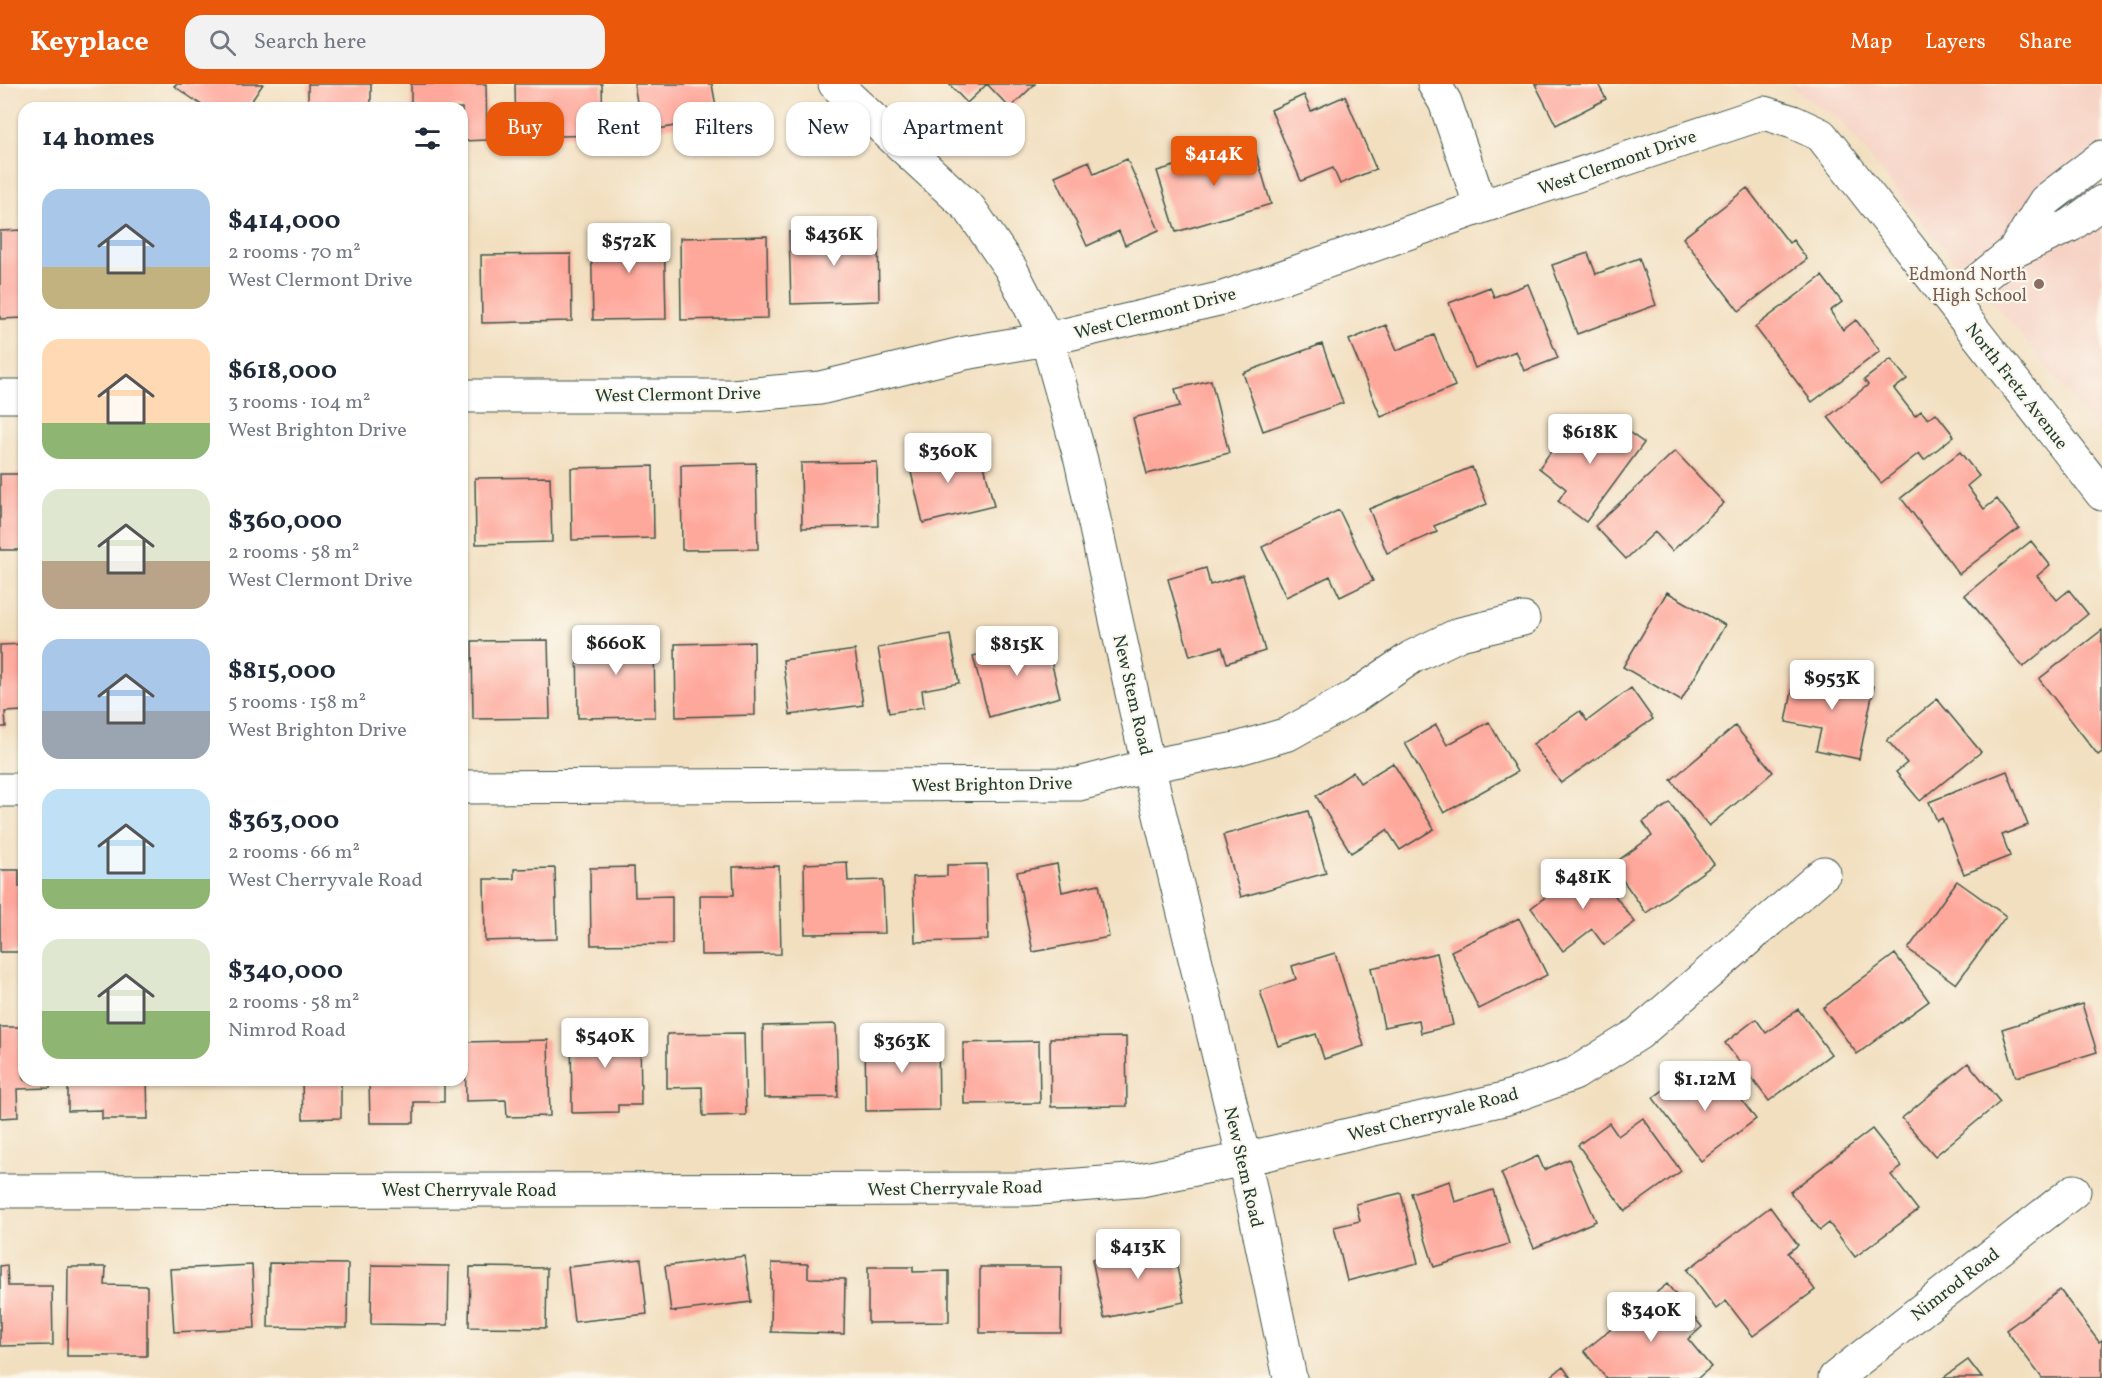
<!DOCTYPE html>
<html lang="en">
<head>
<meta charset="utf-8">
<style>
	body { margin:0; font-family:Vollkorn,serif; background:#f2f2f3; color:#1f2937; height:100vh; display:flex; flex-direction:column; font-size:22px; white-space:nowrap }
	* { box-sizing:border-box; margin:0 }
	p { font-size:20px; color:#747a83 }
	.icon { flex:none; width:33px; height:33px; fill:none; stroke:currentColor; stroke-width:2; stroke-linecap:round; stroke-linejoin:round }
	.map { position:relative; flex:1; overflow:hidden }
	.panel { position:absolute; left:18px; top:18px; width:450px; height:984px; display:flex; flex-direction:column; background:#fff; border-radius:18px; box-shadow:0 2px 4px #0004 }
	.panel>* { flex:none }
	.guide { position:absolute; left:486px; top:18px; width:570px; height:54px; display:flex; gap:12px }
	.price { position:absolute; translate:-50% -51px; padding:0 14px; border-radius:6px; background:#fff; color:#222; font-size:20px; line-height:39px; filter:drop-shadow(0 2px 3px #0008) }
	.price::after { content:''; position:absolute; left:50%; top:36px; width:18px; height:14px; margin-left:-9px; background:inherit; clip-path:polygon(0 0,100% 0,50% 100%) }
	.price.selected { background:#ea580c; color:#fff }
	ul { padding:0; list-style:none }
	li { display:flex; align-items:center; gap:18px; height:150px; padding:0 24px }
	li span { display:grid; place-items:center; flex:none; width:168px; height:120px; border-radius:18px; color:#555 }
	li>.icon { margin-inline-start:auto }
	span .icon { width:72px; height:72px; fill:#fffc; stroke-width:1 }
	li b { font-size:26px }
	h2 { display:flex; justify-content:space-between; align-items:center; height:72px; padding:0 24px; font-size:26px }
	.pill { padding:0 21px; border-radius:18px; background:#fff; box-shadow:0 2px 4px #0004; font-size:21px; line-height:54px }
	.pill.selected { background:#ea580c; color:#fff }
	header { display:flex; align-items:center; gap:36px; box-sizing:border-box; height:84px; padding:0 30px; background:#ea580c; color:#fff }
	header strong { font-size:28px }
	nav { display:flex; gap:33px; margin-inline-start:auto; font-size:21px }
	.search { width:420px; height:54px; background:#f2f2f3; display:flex; align-items:center; gap:15px; box-sizing:border-box; padding:0 21px; border-radius:18px; color:#747a83; font-size:22px }
	.map>svg:first-child { display:block }
	.built { fill:#f6d2c4 }
	.building { fill:#fea79b }
	.lines { fill:none; stroke-linecap:round; stroke-linejoin:round }
	.minor-casing { stroke:#3f5549; stroke-width:35 }
	.minor { stroke:#fff; stroke-width:33 }
	.education-dot { fill:#8d6e63; stroke:#fbf7ec; stroke-width:2 }
	.labels { text-anchor:middle; stroke-width:4.5; stroke-linejoin:round; paint-order:stroke }
	.street-label { font-size:18px; fill:#1f3d34; stroke:#fbf7ec }
	.education-label { font-size:18px; fill:#785e54; stroke:#fbf7ec; text-anchor:end }
</style>
</head>
<body>
<header>
<strong>Keyplace</strong>
<div class="search"><svg class="icon" aria-label="search" viewBox="0 0 24 24"><circle cx="10" cy="10" r="6"/><path d="M15 15l6 6"/></svg>Search here</div>
<nav><a>Map</a><a>Layers</a><a>Share</a></nav>
</header>
<div class="map">
<svg width="2102" height="1294" viewBox="0 0 2102 1294">
	<rect width="100%" height="100%" fill="#fbf7ec"/>
	<filter id="ink" filterUnits="userSpaceOnUse"><feTurbulence type="fractalNoise" baseFrequency=".0167" numOctaves="2"/><feDisplacementMap in="SourceGraphic" scale="12" xChannelSelector="R" yChannelSelector="G"/><feConvolveMatrix kernelMatrix="1 2 1 2 8 2 1 2 1" color-interpolation-filters="sRGB"/></filter>
	<filter id="wash" filterUnits="userSpaceOnUse"><feTurbulence type="fractalNoise" baseFrequency=".008" numOctaves="4" result="noise"/><feDisplacementMap in="SourceGraphic" scale="24" xChannelSelector="R" yChannelSelector="G"/><feGaussianBlur stdDeviation="1.35" result="paint"/><feColorMatrix in="noise" values="0 0 0 0 0 0 0 0 0 0 0 0 0 0 0 0 0 1.4 0 .05"/><feComposite in="paint" operator="in"/></filter>
	<g filter="url(#wash)">
		<rect width="100%" height="100%" fill="#f2dfc0"/>
		<path class="built" d="M1787 0H2102V354L2019 248 1933 152 1842 38Z"/>
		<g id="blocks">
			<path class="building" d="M176 0H263L247 24H206L174 2Z
				M308 0H371V24H308Z
				M411 0H486L487 56 462 57V24H411Z
				M515 0H602L603 51 516 53Z
				M634 0H712L718 34 642 48Z
				M949 0H987L967 19Z
				M987 0H1035L1010 24Z
				M1535 0H1598L1606 15 1556 41Z
				M1304 11 1311 27 1345 12 1376 85 1340 100 1333 84 1301 97 1271 26Z
				M1253 59 1271 120 1176 148 1157 87Z
				M1127 75 1159 146 1125 161 1119 147 1087 162 1055 92 1089 77 1094 90Z
				M1747 104 1789 159 1793 156 1807 175 1739 227 1683 154Z
				M664 143 666 235 593 236 591 145Z
				M24 146V234L0 235V147Z
				M878 146 879 217 791 220 789 148Z
				M767 152 768 234 681 236 680 154Z
				M1588 169 1596 190 1639 174 1656 221 1577 250 1552 181Z
				M571 170 572 237 482 239 481 171Z
				M1822 192 1842 218 1830 227 1843 246 1856 236 1880 267 1812 318 1755 243Z
				M1528 200 1558 274 1524 287 1516 267 1475 284 1449 219 1490 203 1494 213Z
				M1386 241 1397 266 1434 251 1455 302 1381 333 1349 256Z
				M1322 260 1343 319 1263 347 1243 289Z
				M1891 275 1907 295 1894 305 1915 332 1921 327 1928 335 1936 329 1954 352 1924 376 1919 369 1881 399 1828 333 1868 301 1864 296Z
				M1211 296 1229 369 1147 390 1133 334 1180 322 1175 305Z
				M1609 334 1644 359 1586 438 1558 417 1566 405 1539 384 1570 341 1591 357Z
				M940 358 946 382 982 373 994 422 923 439 906 367Z
				M1675 367 1724 419 1672 467 1655 448 1626 475 1595 442Z
				M1960 368 1979 392 1967 402 1984 425 1997 415 2019 444 1959 490 1901 414Z
				M877 378 878 442 802 444 801 379Z
				M756 379 758 465 682 466 681 381Z
				M653 382 654 454 572 456 571 384Z
				M1472 383 1487 420 1434 442 1437 448 1387 469 1369 425Z
				M0 390H24V466H0Z
				M550 393 552 458 476 460 475 394Z
				M1339 426 1373 497 1340 513 1330 492 1286 513 1262 463Z
				M2031 457 2050 481 2037 492 2057 516 2069 506 2088 530 2023 583 1965 511Z
				M1206 484 1210 501 1243 491 1265 567 1227 579 1222 563 1190 572 1168 495Z
				M1667 508 1725 541 1681 617 1623 583Z
				M2102 546V668L2098 671 2039 595Z
				M654 549 655 633 578 634 577 551Z
				M950 551 959 599 922 606 924 623 889 629 878 564Z
				M1045 553 1060 613 989 633 973 572Z
				M548 556 550 634 473 635 472 557Z
				M754 558 755 631 676 633 675 560Z
				M24 560V627L5 628 6 643H0V561Z
				M855 566 863 621 790 631 783 576Z
				M1796 586 1874 602 1859 675 1816 666 1821 645 1786 638Z
				M1631 604 1653 635 1561 699 1533 660 1580 627 1587 637Z
				M1937 615 1981 668 1920 717 1896 688 1907 679 1887 656Z
				M1489 638 1517 688 1444 729 1405 659 1436 641 1447 661Z
				M1735 642 1773 688 1709 742 1671 696Z
				M1393 679 1434 745 1400 766 1387 746 1351 769 1316 712 1353 688 1360 699Z
				M2007 687 2028 741 2002 751 2010 772 1964 790 1942 734 1937 737 1929 718Z
				M1670 719 1714 780 1646 829 1612 781 1652 752 1643 738Z
				M1308 727 1326 789 1241 813 1223 751Z
				M847 778 848 797 883 796 885 849 805 850 804 780Z
				M1590 779 1635 838 1604 861 1592 845 1563 867 1531 824Z
				M987 780 988 856 915 858 913 793 947 792V781Z
				M1057 780 1062 808 1099 800 1109 853 1033 868 1017 788Z
				M779 782 781 870 701 871 700 811H734L733 783Z
				M634 783 635 813 672 812V860L591 861 590 784Z
				M555 784 557 855 485 857 484 795H514V785Z
				M0 786H19V803H24V868H0Z
				M1957 797 2006 832 1956 900 1908 865Z
				M1519 834 1547 891 1479 925 1451 867Z
				M1335 869 1364 962 1324 975 1316 950 1278 962 1260 907 1296 895 1292 882Z
				M1437 869 1453 941 1421 949 1419 936 1384 943 1371 884Z
				M1895 870 1929 917 1857 970 1823 924Z
				M2082 920 2097 968 2016 993 2002 945Z
				M1798 925 1831 970 1769 1017 1725 959 1756 935 1766 949Z
				M836 940 838 1013 764 1014 763 942Z
				M640 942 641 1021H618V1028L572 1029 571 944Z
				M0 943H24V996H50V1004L17 1005 18 1033 0 1034Z
				M744 949 746 1031 703 1032 702 1003 667 1004V950Z
				M938 952 939 1026 866 1027 865 954Z
				M1126 953 1127 1022 1051 1023 1050 954Z
				M548 956 550 1032 507 1033 506 1016 466 1017 465 958Z
				M1039 957 1040 1019 964 1020 963 959Z
				M1968 979 2000 1018 1935 1072 1902 1034Z
				M1718 985 1756 1035 1701 1077 1653 1014 1683 991 1693 1004Z
				M68 996H147L148 1035H102V1026L68 1027Z
				M173 996H248V999L174 1000Z
				M302 996H341V1034L303 1035Z
				M369 996H444V1018H414V1039H370Z
				M1643 1034 1681 1087 1625 1127 1578 1061 1609 1039 1618 1052Z
				M1872 1045 1902 1083 1891 1091 1918 1126 1855 1173 1829 1139 1820 1146 1790 1108Z
				M1538 1072 1544 1086 1569 1075 1596 1137 1534 1164 1501 1089Z
				M1450 1097 1455 1118 1493 1106 1509 1160 1434 1183 1411 1109Z
				M1401 1109 1418 1179 1347 1197 1334 1143 1360 1137 1356 1120Z
				M1770 1123 1798 1161 1788 1169 1815 1206 1753 1252 1726 1217 1716 1225 1687 1186Z
				M1172 1158 1184 1218 1104 1234 1092 1175Z
				M745 1172 751 1218 671 1228 665 1182Z
				M641 1175 647 1230 574 1238 568 1183Z
				M269 1179 348 1180 347 1244 268 1243Z
				M772 1179 808 1180V1194L845 1195 844 1250 771 1248Z
				M7 1181 8 1202H52L53 1261 0 1262V1182Z
				M252 1181 255 1244 174 1248 170 1185Z
				M372 1181 449 1182 448 1241 371 1240Z
				M68 1183H106L105 1201 147 1202V1272H67Z
				M470 1183 547 1184 546 1244 469 1243Z
				M868 1183H913V1188L949 1187V1238L868 1239Z
				M980 1183H1062L1061 1249H980Z
				M1667 1200 1702 1243 1688 1255 1711 1283 1698 1294H1606L1584 1267Z
				M2060 1206 2099 1258 2102 1256V1294H2042L2006 1246Z
				M1968 1276 1982 1294H1943Z
				M1563 1283 1571 1294H1549Z"/>
		</g>
	</g>
	<g filter="url(#ink)">
		<use href="#blocks" fill-opacity="0" stroke="#3f5549" stroke-width="1.5"/>
		<g class="lines">
			<defs>
				<path id="minor" d="M835 0 970 125 1011 185 1047 255 1081 376 1148 682 1244 1075 1290 1294
					M1434 0 1445 18 1481 123
					M2014 167 2045 117 2102 73
					M1952 218 2014 167 2071 141 2102 118
					M0 312H24
					M462 312H732L820 304 965 269 1047 255 1223 214 1481 123 1764 29 1793 38 1821 51 2102 410
					M462 703 1079 700 1148 682 1236 665 1288 650 1354 613 1412 573 1460 550 1523 535
					M0 706H24
					M0 1107 1028 1105 1141 1096 1244 1075 1504 1015 1574 990 1638 950 1824 789
					M1835 1294 2074 1107"/>
			</defs>
			<use href="#minor" class="minor-casing"/>
			<use href="#minor" class="minor"/>
		</g>
	</g>
	<circle class="education-dot" cx="2039" cy="200" r="6"/>
	<g class="labels">
		<g class="street-label">
			<text transform="translate(1617 78) rotate(-19)" y="6">West Clermont Drive</text>
			<text transform="translate(1155 229) rotate(-14)" y="6">West Clermont Drive</text>
			<text transform="translate(2017 302) rotate(52)" y="6">North Fretz Avenue</text>
			<text transform="translate(678 310) rotate(-1)" y="6">West Clermont Drive</text>
			<text transform="translate(1133 611) rotate(77)" y="6">New Stem Road</text>
			<text transform="translate(992 700) rotate(-1)" y="6">West Brighton Drive</text>
			<text transform="translate(1433 1030) rotate(-14)" y="6">West Cherryvale Road</text>
			<text transform="translate(1244 1083) rotate(77)" y="6">New Stem Road</text>
			<text transform="translate(955 1104) rotate(-1)" y="6">West Cherryvale Road</text>
			<text x="469" y="1112">West Cherryvale Road</text>
			<text transform="translate(1955 1200) rotate(-38)" y="6">Nimrod Road</text>
		</g>
		<g class="education-label">
			<text x="2027" y="196">Edmond North<tspan x="2027" dy="21">High School</tspan></text>
		</g>
	</g>
</svg>
<b class="price selected" style="left:1214px;top:103px">$414K</b>
<b class="price" style="left:834px;top:183px">$436K</b>
<b class="price" style="left:629px;top:190px">$572K</b>
<b class="price" style="left:1590px;top:381px">$618K</b>
<b class="price" style="left:948px;top:400px">$360K</b>
<b class="price" style="left:616px;top:592px">$660K</b>
<b class="price" style="left:1017px;top:593px">$815K</b>
<b class="price" style="left:1832px;top:627px">$953K</b>
<b class="price" style="left:1583px;top:826px">$481K</b>
<b class="price" style="left:605px;top:985px">$540K</b>
<b class="price" style="left:902px;top:990px">$363K</b>
<b class="price" style="left:1705px;top:1028px">$1.12M</b>
<b class="price" style="left:1138px;top:1196px">$413K</b>
<b class="price" style="left:1651px;top:1259px">$340K</b>
<div class="guide">
<a class="pill selected">Buy</a>
<a class="pill">Rent</a>
<a class="pill">Filters</a>
<a class="pill">New</a>
<a class="pill">Apartment</a>
</div>
<section class="panel">
<h2>14 homes<svg class="icon" aria-label="filters" viewBox="0 0 24 24"><path d="M4 7h16M4 17h16"/><circle cx="9" cy="7" r="2"/><circle cx="15" cy="17" r="2"/></svg></h2>
<ul>
<li><span style="background:linear-gradient(#a9c7e8 65%,#c2b280 0)"><svg class="icon" aria-label="home" viewBox="0 0 24 24"><path d="M3 11l9-7 9 7M6 9v11h12V9"/></svg></span><div><b>$414,000</b><p>2 rooms · 70 m²</p><p>West Clermont Drive</p></div></li>
<li><span style="background:linear-gradient(#ffd9b3 70%,#8fb573 0)"><svg class="icon" aria-label="home" viewBox="0 0 24 24"><path d="M3 11l9-7 9 7M6 9v11h12V9"/></svg></span><div><b>$618,000</b><p>3 rooms · 104 m²</p><p>West Brighton Drive</p></div></li>
<li><span style="background:linear-gradient(#dfe7d0 60%,#b9a48a 0)"><svg class="icon" aria-label="home" viewBox="0 0 24 24"><path d="M3 11l9-7 9 7M6 9v11h12V9"/></svg></span><div><b>$360,000</b><p>2 rooms · 58 m²</p><p>West Clermont Drive</p></div></li>
<li><span style="background:linear-gradient(#a9c7e8 60%,#9aa5b1 0)"><svg class="icon" aria-label="home" viewBox="0 0 24 24"><path d="M3 11l9-7 9 7M6 9v11h12V9"/></svg></span><div><b>$815,000</b><p>5 rooms · 158 m²</p><p>West Brighton Drive</p></div></li>
<li><span style="background:linear-gradient(#bfe0f5 75%,#8fb573 0)"><svg class="icon" aria-label="home" viewBox="0 0 24 24"><path d="M3 11l9-7 9 7M6 9v11h12V9"/></svg></span><div><b>$363,000</b><p>2 rooms · 66 m²</p><p>West Cherryvale Road</p></div></li>
<li><span style="background:linear-gradient(#dfe7d0 60%,#8fb573 0)"><svg class="icon" aria-label="home" viewBox="0 0 24 24"><path d="M3 11l9-7 9 7M6 9v11h12V9"/></svg></span><div><b>$340,000</b><p>2 rooms · 58 m²</p><p>Nimrod Road</p></div></li>
</ul>
</section>
</div>
</body>
</html>
